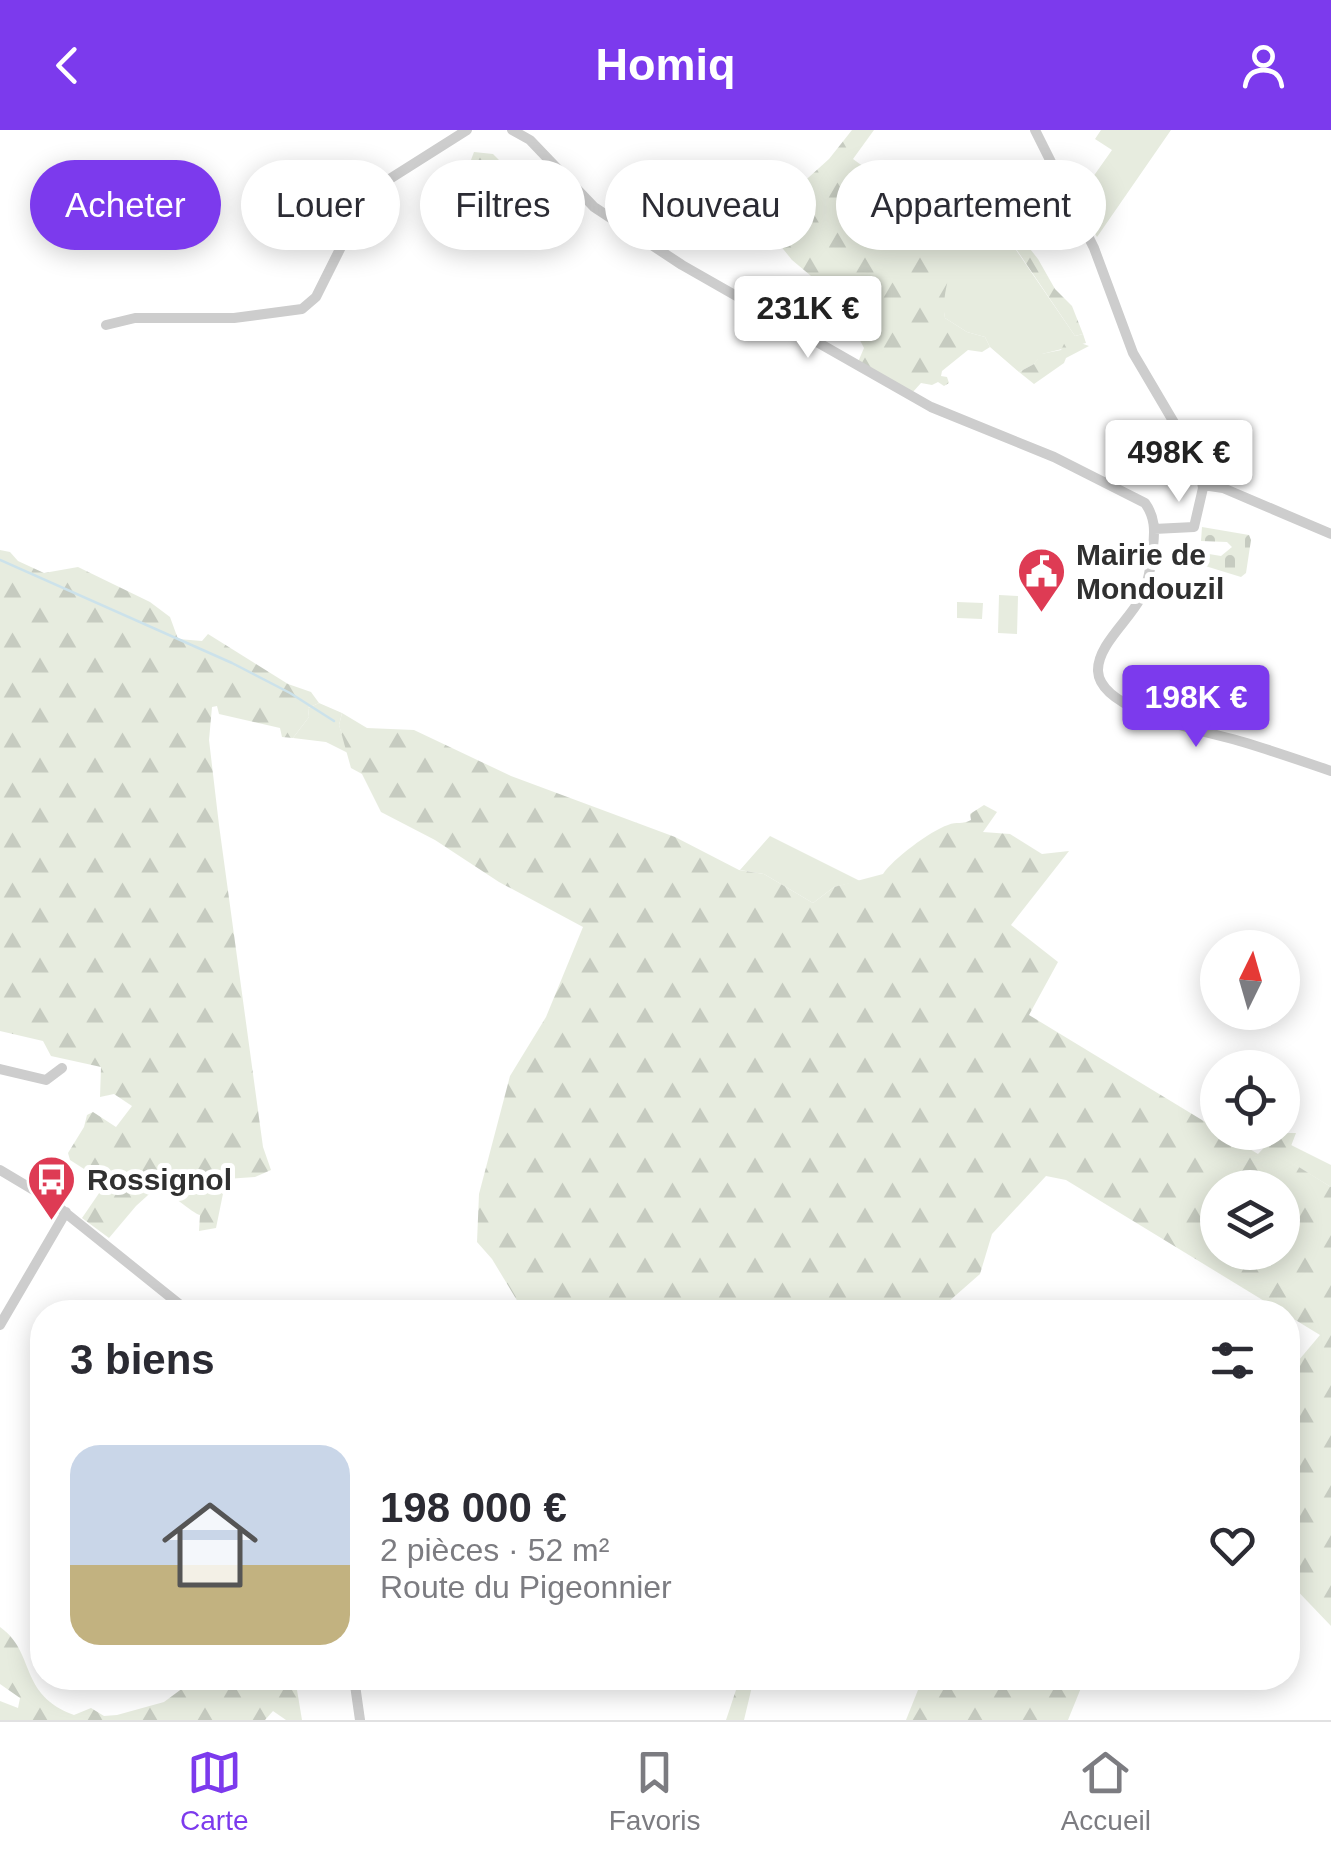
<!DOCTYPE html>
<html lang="fr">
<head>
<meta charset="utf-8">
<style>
	body { margin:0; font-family:Helvetica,sans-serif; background:#f2f2f3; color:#2b2b33; height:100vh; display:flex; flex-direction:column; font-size:38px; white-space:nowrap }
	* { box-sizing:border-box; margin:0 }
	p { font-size:32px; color:#7c7c81 }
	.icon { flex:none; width:55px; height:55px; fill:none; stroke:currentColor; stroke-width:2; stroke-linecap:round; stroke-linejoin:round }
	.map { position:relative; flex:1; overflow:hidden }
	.sheet { position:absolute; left:30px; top:1170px; width:1270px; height:390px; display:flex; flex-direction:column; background:#fff; border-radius:40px; box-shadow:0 5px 25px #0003 }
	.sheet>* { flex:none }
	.top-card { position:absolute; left:30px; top:30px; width:1272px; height:90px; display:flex; gap:20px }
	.needle { width:65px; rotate:5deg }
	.fabs { position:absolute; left:1200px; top:800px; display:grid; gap:20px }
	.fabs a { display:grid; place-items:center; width:100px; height:100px; border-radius:50%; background:#fff; box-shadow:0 5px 25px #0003; font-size:50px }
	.price { position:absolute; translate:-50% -85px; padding:0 22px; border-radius:10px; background:#fff; color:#222; font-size:32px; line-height:65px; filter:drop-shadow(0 2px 5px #0008) }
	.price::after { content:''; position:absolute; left:50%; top:60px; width:30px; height:22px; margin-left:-15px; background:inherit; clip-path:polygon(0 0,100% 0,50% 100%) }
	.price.active { background:#7c3aed; color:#fff }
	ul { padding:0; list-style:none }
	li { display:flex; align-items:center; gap:30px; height:250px; padding:0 40px }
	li+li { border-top:2px solid #e1e1e2 }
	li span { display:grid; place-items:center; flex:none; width:280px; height:200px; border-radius:30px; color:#555 }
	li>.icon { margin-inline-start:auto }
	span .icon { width:120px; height:120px; fill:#fffc; stroke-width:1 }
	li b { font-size:42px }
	h2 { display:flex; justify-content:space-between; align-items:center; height:120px; padding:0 40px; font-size:42px }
	.chip { padding:0 35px; border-radius:45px; background:#fff; box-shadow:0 5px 25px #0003; font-size:35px; line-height:90px }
	.chip.active { background:#7c3aed; color:#fff }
	header { display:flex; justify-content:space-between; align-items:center; height:130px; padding:0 40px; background:#7c3aed; color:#fff; font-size:45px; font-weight:800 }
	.menu { display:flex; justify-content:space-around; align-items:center; height:140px; border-top:2px solid #e1e1e2; background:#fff; font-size:28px; color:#7c7c81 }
	.menu a { display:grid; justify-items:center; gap:5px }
	.menu .active { color:#7c3aed }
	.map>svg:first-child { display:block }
	.green { fill:#e7ecdf }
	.forest { fill:url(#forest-firs); fill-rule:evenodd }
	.cemetery { fill:url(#cemetery-stones) }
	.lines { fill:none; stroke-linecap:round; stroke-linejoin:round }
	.stream { stroke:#cce2eb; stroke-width:2.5 }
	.minor { stroke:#cdcdcd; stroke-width:10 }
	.labels { text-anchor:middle; stroke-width:10; stroke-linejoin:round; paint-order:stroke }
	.poi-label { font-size:30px; font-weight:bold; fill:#303030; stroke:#fff; text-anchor:start }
</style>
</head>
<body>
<header><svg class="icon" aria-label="back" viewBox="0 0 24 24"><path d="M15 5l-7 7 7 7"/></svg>Homiq<svg class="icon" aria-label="person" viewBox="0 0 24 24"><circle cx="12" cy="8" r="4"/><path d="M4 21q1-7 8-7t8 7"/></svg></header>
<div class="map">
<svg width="1331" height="1590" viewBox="0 0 1331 1590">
	<defs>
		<pattern id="forest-firs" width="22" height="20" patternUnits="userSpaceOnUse" patternTransform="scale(2.5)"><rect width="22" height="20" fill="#e7ecdf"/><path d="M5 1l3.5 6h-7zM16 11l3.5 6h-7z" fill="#c6cbc0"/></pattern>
		<pattern id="cemetery-stones" width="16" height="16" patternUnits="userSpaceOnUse" patternTransform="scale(2.5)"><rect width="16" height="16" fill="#e7ecdf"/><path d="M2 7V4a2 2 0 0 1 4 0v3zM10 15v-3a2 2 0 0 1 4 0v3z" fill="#c6cbc0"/></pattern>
	</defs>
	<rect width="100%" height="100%" fill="#fff"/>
	<path class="green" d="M1101 0H1171L1097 107 1076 71 1112 20 1095 9Z
		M953 65 985 79 992 91 1001 98 1075 206 1083 204 1086 213 1042 224 1034 234 1019 242 990 217 985 207 967 202 945 188 942 170 953 113 931 88V83Z
		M999 465 1018 466 1017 504 998 503Z
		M957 472 983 473 982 489 957 488Z
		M319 573 342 583 339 595 348 623 326 612 293 608 309 587 308 578Z
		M770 706 860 751 834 757 813 773 764 744 740 740Z
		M1291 1015 1331 1035V1057L1285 1029Z"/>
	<path class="forest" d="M852 0H874L853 29 916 75 970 35 988 66 1038 129 1055 159 1072 176 1083 204 1075 206 1002 98 992 91 985 79 976 75 962 76 953 65 931 83 932 88C974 114 938 148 945 188L967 202 985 207 990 217 982 222 968 220 942 241 941 246 947 247 949 253 944 256 938 252 932 255 921 253 912 263 858 232 864 218 851 193 854 186 845 185 823 156 792 130 767 99V87L776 71 788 66 829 29Z
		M474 22 493 24 504 35 495 54 477 46 479 36 471 30Z
		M1075 211 1089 216 1066 228 1064 233 1034 254 1019 242 1034 234 1041 224 1061 220 1065 212Z
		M0 420 10 422 18 431 44 443 78 437 150 472 170 487 178 509 202 511 208 504 288 554 311 562 319 573 308 578 309 587 293 608 282 607 280 598 219 584 217 576 212 577 209 610 219 695 263 1017 271 1040 255 1047 226 1049 216 1098 199 1101 200 1085C192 1083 169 1062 158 1056L136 1076 109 1108 82 1088 106 1053 70 1030 68 1023 84 997 87 985 93 982 116 997 132 976 114 964 100 967 101 937 51 926 43 911 0 901Z
		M342 583 367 598 414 600 511 646 675 707 739 740 764 744 813 773 834 757 883 744C893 729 930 701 948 695 957 691 962 695 971 690L970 684 984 675 997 682 983 702 1010 704 1042 724 1069 721 1011 795 1058 832 1029 885 1258 1024 1278 1003H1296L1286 1029 1331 1057V1496L1288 1451V1243L1320 1205 1066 1050 1046 1046 992 1104 980 1144 947 1173 944 1182H524L492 1129 477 1112 479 1064 510 946 546 887 583 797 499 752 435 710 381 682 362 644 351 638 339 595ZM1218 1058H1282V1122H1218Z
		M0 1497C36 1522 18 1565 74 1585L91 1578 104 1586 117 1585 164 1572 191 1552 208 1548H295L302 1590H286L273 1581 265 1590H0V1571L18 1578 20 1568 0 1554Z
		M740 1548H754L744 1590H726Z
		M911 1548H1085L1068 1590H906L920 1555Z"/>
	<path class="cemetery" d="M1202 397 1249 405 1251 410 1246 443 1241 447 1202 435 1203 423 1221 426 1232 417 1227 412 1201 411Z"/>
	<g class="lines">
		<path class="stream" d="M0 430 232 533 290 563 334 591"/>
		<path class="minor" d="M512 0 530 10 594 77 682 135 931 277 1054 327 1145 373C1155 387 1155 400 1153 417 1151 434 1149 453 1140 469 1129 490 1097 516 1098 541 1100 583 1211 602 1243 612 1273 621 1302 631 1331 641
			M1035 0 1094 118 1133 223 1199 335 1203 358 1194 397 1154 399
			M106 195 135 188H234L302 179 316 167 365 69 388 50 467 0
			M1203 355 1223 358 1331 404
			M0 939 46 950 62 938
			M0 1040 47 1068 189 1182
			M0 1195 66 1082
			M354 1548 360 1590"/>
	</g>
	<defs>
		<symbol id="civic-pin" viewBox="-11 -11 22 30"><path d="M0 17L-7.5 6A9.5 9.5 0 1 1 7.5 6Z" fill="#de3b54" stroke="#fff"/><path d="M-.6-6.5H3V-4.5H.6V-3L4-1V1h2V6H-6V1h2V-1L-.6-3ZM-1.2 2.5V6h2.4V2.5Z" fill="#fff"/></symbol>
		<symbol id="bus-pin" viewBox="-11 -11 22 30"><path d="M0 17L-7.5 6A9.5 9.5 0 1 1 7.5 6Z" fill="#de3b54" stroke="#fff"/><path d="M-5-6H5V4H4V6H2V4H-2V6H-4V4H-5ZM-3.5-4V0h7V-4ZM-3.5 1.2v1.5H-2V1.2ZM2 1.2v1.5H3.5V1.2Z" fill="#fff"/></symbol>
	</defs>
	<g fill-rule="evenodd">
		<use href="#civic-pin" x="1014" y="414" width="55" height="75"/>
		<use href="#bus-pin" x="24" y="1022" width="55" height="75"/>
	</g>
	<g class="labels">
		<g class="poi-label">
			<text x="1076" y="435">Mairie de<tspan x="1076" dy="34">Mondouzil</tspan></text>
			<text x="87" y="1060">Rossignol</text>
		</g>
	</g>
</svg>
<div class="fabs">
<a><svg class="needle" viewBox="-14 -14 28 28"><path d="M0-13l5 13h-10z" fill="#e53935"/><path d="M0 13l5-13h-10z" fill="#7c7c81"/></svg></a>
<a><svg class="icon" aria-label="locate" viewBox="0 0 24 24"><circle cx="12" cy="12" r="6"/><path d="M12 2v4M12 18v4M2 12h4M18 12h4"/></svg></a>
<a><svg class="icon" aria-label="layers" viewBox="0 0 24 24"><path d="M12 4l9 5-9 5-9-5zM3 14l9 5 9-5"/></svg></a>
</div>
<b class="price" style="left:808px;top:231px">231K €</b>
<b class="price" style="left:1179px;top:375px">498K €</b>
<b class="price active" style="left:1196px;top:620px">198K €</b>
<div class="top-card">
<a class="chip active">Acheter</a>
<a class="chip">Louer</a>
<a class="chip">Filtres</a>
<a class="chip">Nouveau</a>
<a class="chip">Appartement</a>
</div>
<section class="sheet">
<h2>3 biens<svg class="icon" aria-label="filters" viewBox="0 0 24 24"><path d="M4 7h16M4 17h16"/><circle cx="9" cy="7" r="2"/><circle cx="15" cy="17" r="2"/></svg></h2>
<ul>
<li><span style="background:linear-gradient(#c9d6e8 60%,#c2b280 0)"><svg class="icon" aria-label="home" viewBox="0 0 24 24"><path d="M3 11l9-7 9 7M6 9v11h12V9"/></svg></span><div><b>198 000 €</b><p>2 pièces · 52 m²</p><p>Route du Pigeonnier</p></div><svg class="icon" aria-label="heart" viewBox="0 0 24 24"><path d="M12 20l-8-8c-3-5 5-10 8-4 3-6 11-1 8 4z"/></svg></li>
</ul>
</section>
</div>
<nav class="menu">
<a class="active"><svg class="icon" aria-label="map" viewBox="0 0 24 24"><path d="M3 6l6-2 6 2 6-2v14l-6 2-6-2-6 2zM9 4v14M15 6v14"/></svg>Carte</a>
<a><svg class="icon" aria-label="saved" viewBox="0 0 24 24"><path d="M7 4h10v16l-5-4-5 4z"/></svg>Favoris</a>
<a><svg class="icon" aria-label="home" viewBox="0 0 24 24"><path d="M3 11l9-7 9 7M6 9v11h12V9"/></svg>Accueil</a>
</nav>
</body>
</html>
